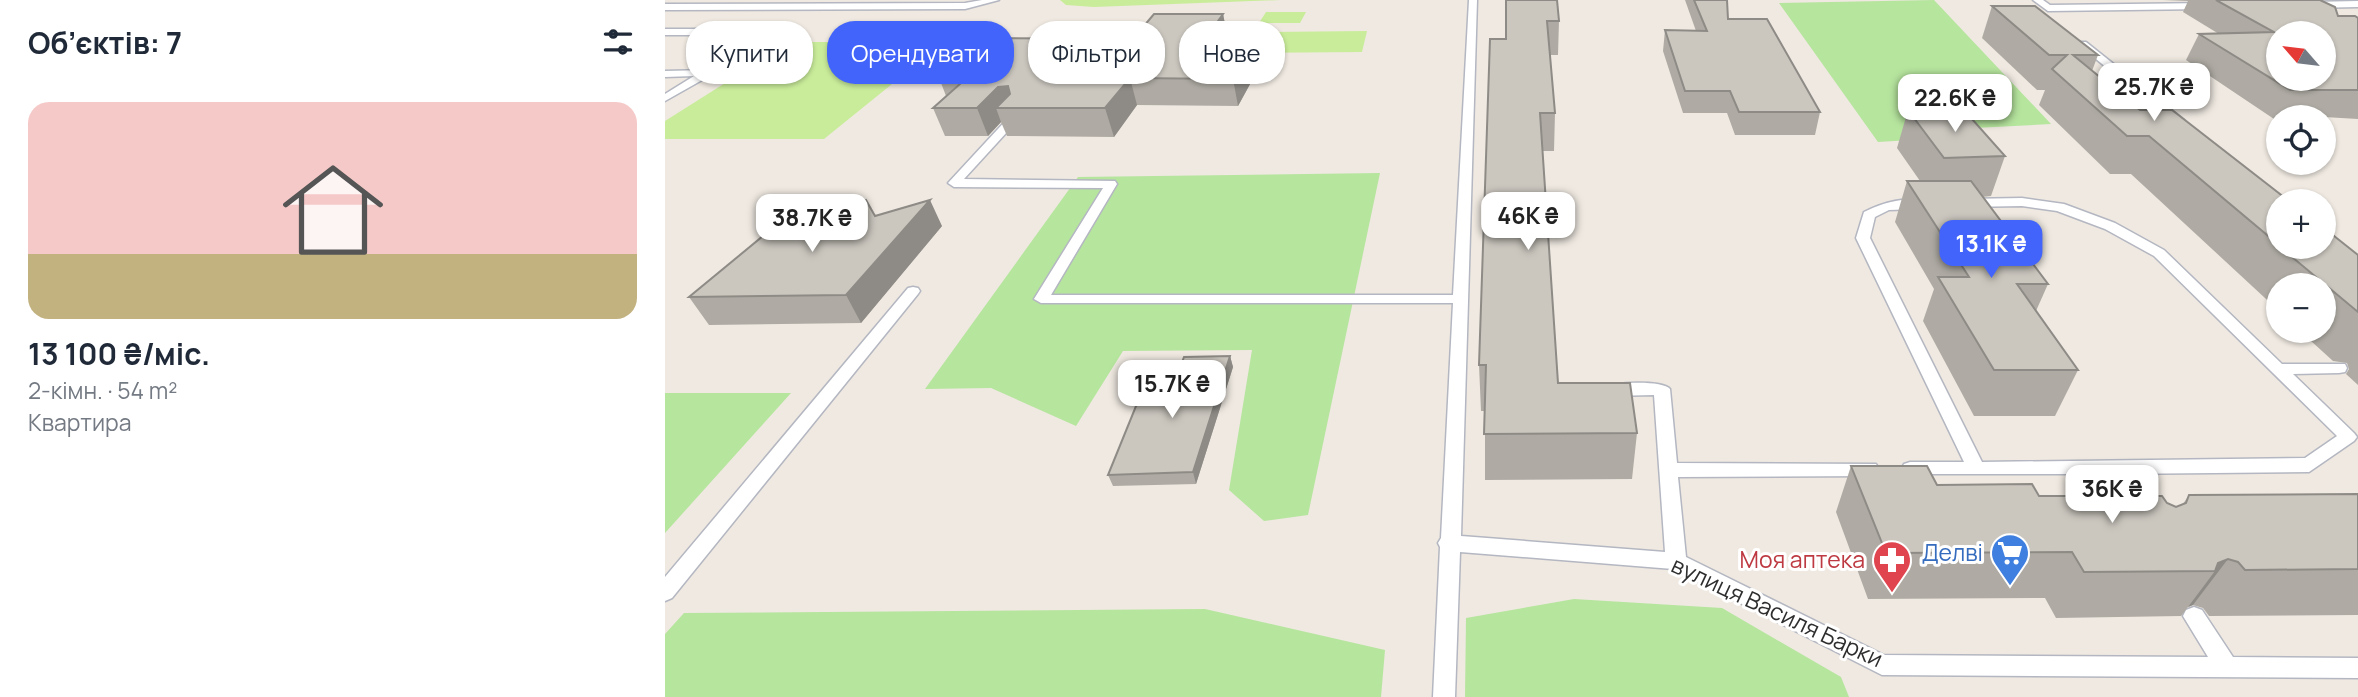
<!DOCTYPE html>
<html lang="uk">
<head>
<meta charset="utf-8">
<style>
	body { margin:0; font-family:Manrope,sans-serif; background:#f2f2f3; color:#1f2937; height:100vh; display:flex; flex-direction:column; font-size:26px; white-space:nowrap }
	* { box-sizing:border-box; margin:0 }
	p { font-size:23px; color:#747a83 }
	.icon { flex:none; width:38px; height:38px; fill:none; stroke:currentColor; stroke-width:2; stroke-linecap:round; stroke-linejoin:round }
	.map { position:relative; flex:1; overflow:hidden }
	.details { display:flex; flex-direction:column; background:#fff; width:665px }
	.details>* { flex:none }
	.banner { position:absolute; left:21px; top:21px; width:665px; height:63px; display:flex; gap:14px }
	.needle { width:46px; rotate:298deg }
	.tools { position:absolute; left:1601px; top:21px; display:grid; gap:14px }
	.tools a { display:grid; place-items:center; width:70px; height:70px; border-radius:50%; background:#fff; box-shadow:0 2px 5px #0004; font-size:35px }
	.price { position:absolute; translate:-50% -60px; padding:0 16px; border-radius:14px; background:#fff; color:#222; font-size:23px; line-height:46px; filter:drop-shadow(0 2px 4px #0008) }
	.price::after { content:''; position:absolute; left:50%; top:42px; width:21px; height:16px; margin-left:-10px; background:inherit; clip-path:polygon(0 0,100% 0,50% 100%) }
	.price.current { background:#4264fb; color:#fff }
	ul { padding:0; list-style:none }
	li { display:grid; align-content:center; gap:14px; height:371px; padding:0 28px }
	li+li { border-top:2px solid #e0e1e3 }
	li span { display:grid; place-items:center; height:217px; border-radius:21px; color:#555 }
	li>.icon { margin-inline-start:auto }
	span .icon { width:126px; height:126px; fill:#fffc; stroke-width:1 }
	li b { font-size:30px }
	h2 { display:flex; justify-content:space-between; align-items:center; height:84px; padding:0 28px; font-size:30px }
	.pill { padding:0 24px; border-radius:28px; background:#fff; box-shadow:0 2px 5px #0004; font-size:24px; line-height:63px }
	.pill.current { background:#4264fb; color:#fff }
	main { display:flex; flex:1; min-height:0 }
	.map>svg:first-child { display:block }
	.green { fill:#b6e59e }
	.pitch { fill:#c9ec9a }
	.lines { fill:none; stroke-linecap:round; stroke-linejoin:round }
	.lane-casing { stroke:#b4b7c1; stroke-width:3 }
	.lane { fill:#fff; fill-rule:evenodd }
	.wall { fill:#afaba4 }
	.shaded-wall { fill:#8e8b86 }
	.building { fill:#cbc7bf; stroke:#8e8b86; stroke-width:2; fill-rule:evenodd }
	.labels { text-anchor:middle; stroke-width:6; stroke-linejoin:round; paint-order:stroke }
	.near-shop-label { font-size:23px; fill:#366cbe; stroke:#fff; text-anchor:end }
	.near-health-label { font-size:23px; fill:#be3a42; stroke:#fff; text-anchor:end }
	.near-street-label { font-size:23px; fill:#2e2e2e; stroke:#fff }
</style>
</head>
<body>
<main>
<section class="details">
<h2>Об’єктів: 7<svg class="icon" aria-label="filters" viewBox="0 0 24 24"><path d="M4 7h16M4 17h16"/><circle cx="9" cy="7" r="2"/><circle cx="15" cy="17" r="2"/></svg></h2>
<ul>
<li><span style="background:linear-gradient(#f6c9c9 70%,#c2b280 0)"><svg class="icon" aria-label="home" viewBox="0 0 24 24"><path d="M3 11l9-7 9 7M6 9v11h12V9"/></svg></span><div><b>13 100 ₴/міс.</b><p>2-кімн. · 54 m²</p><p>Квартира</p></div></li>
</ul>
</section>
<div class="map">
<svg width="1693" height="697" viewBox="0 0 1693 697">
	<rect width="100%" height="100%" fill="#efe9e1"/>
	<path class="green" d="M1269 0 1386 124 1290 129 1279 138 1213 142 1114 3Z
		M715 173 643 515 599 521 564 490 587 350 458 351 411 426 326 388 260 389 413 177Z
		M0 393H126L0 533Z
		M909 599 1057 608 1176 677 1184 697H800L801 618Z
		M540 609 720 650 716 697H0V634L19 613Z"/>
	<path class="pitch" d="M395 0H615L429 7 401 5Z
		M601 12H641L635 23H594Z
		M702 31 697 52 583 53 594 32Z
		M125 42H279L159 139H0V121Z"/>
	<g class="lines">
		<defs>
			<path id="lane" d="M317 0H334L300 9 0 10V4L300 3Z
				M804 0H812L796 536 1000 552 989 395 946 396 938 390C945 381 998 380 1005 389L1012 463 1211 464 1214 469 1211 474 1205 476 1013 477 1021 557 1219 655 1543 657 1518 616 1521 610 1529 607 1537 610 1568 657 1693 658V678L1217 675 1008 569 795 552 790 697H768L775 547 773 543 776 538 788 303H376L369 299 438 188 289 187 283 183 345 116H353V120L299 179 450 181 452 184 386 295H788Z
				M1368 0H1378L1385 5 1542 3 1546 6 1542 9 1383 11Z
				M1693 1V7L1645 8 1641 5 1645 2Z
				M0 29H88L93 32 88 35H0Z
				M1415 42H1421L1519 120V124H1511L1415 46Z
				M42 70 46 71V75L0 101V94L29 76 0 77V71Z
				M1357 198 1399 204 1450 223 1499 250 1617 364H1680L1682 368 1680 372 1674 373 1628 374 1689 433 1692 437 1689 441 1644 472 1448 474 1473 513 1470 518 1463 520 1456 518 1429 474H1239L1236 469 1239 464 1245 462H1299L1191 238 1199 212C1215 204 1245 193 1260 205L1254 209 1224 210 1210 217 1205 238 1317 462 1640 458 1672 436 1489 256 1440 229 1392 211 1357 206 1301 207 1295 203 1301 199Z
				M248 287 253 288 255 291 253 294 7 598 0 601V577L243 288Z"/>
		</defs>
		<use href="#lane" class="lane-casing"/>
		<use href="#lane" class="lane"/>
	</g>
	<path class="wall" d="M841 0 894 21 893 55H885L890 113 889 151H877L893 383 972 433 967 479 820 480V411H816L814 365 841 39Z
		M1020 0H1062L1063 19 1155 112 1150 135H1070L1062 113H1018L998 51 1000 30 1031 31Z
		M1498 0H1655L1673 16 1693 18V119L1659 117H1614V118L1609 119 1521 60 1534 34H1554L1518 12 1523 1Z
		M1327 6 1433 55 1427 71 1475 110 1614 201V247H1659L1693 255V385L1681 374 1684 369 1682 363 1668 361 1635 331H1659V285H1614V311L1466 174H1445L1374 105 1380 90H1372L1317 38Z
		M558 14 563 39 556 49 590 75 573 106 472 105 449 137 342 136 336 122 323 136H280L268 108 281 96 273 75 468 39Z
		M1243 110 1340 156 1326 196 1317 197 1383 284 1371 311 1413 370 1390 416H1309L1258 321 1269 289 1230 222 1242 181H1255L1232 148Z
		M210 216 277 226 196 323 44 325 24 297 158 217Z
		M565 356 568 367 531 484 448 486 443 475 511 379Z
		M1186 466 1272 485 1374 496 1502 503 1511 507 1518 504 1524 495 1693 494V615L1544 616 1538 608 1528 605 1523 607 1516 616 1391 618 1380 598 1203 599 1171 512Z"/>
	<path class="shaded-wall" d="M558 14 563 39 540 75 534 48Z
		M585 49 590 75 573 106 568 79Z
		M465 78 472 105 449 137 440 108Z
		M343 86 351 108H331L336 122 323 136 312 108 333 87Z
		M265 200 277 226 196 323 181 295Z
		M565 356 568 367 531 484 528 472Z
		M1563 559 1528 605 1523 607 1550 571 1553 563Z"/>
	<path class="building" d="M841 0H892L894 21H882L890 113H875L893 383H965L972 433 819 434 821 365H814L825 39H841Z
		M1029 0H1062L1063 19H1102L1155 112H1074L1065 91H1020L1000 30 1042 31Z
		M1551 0H1655L1670 7 1673 16H1690L1693 18V90H1625L1534 34 1609 32ZM1614 33H1659V79H1614Z
		M1327 6H1370L1433 55H1408L1475 110H1507L1624 201H1614V245L1484 136H1462L1387 69 1402 55H1384Z
		M489 14H558L534 48 585 49 568 79 465 78 440 108H331L345 94 343 86 333 87 312 108H268L304 76 273 75 317 38 468 39Z
		M1243 110H1299L1340 156 1279 158Z
		M1242 181H1306L1383 284H1352L1413 370H1329L1273 277H1304Z
		M201 200 210 216 265 200 181 295 24 297 121 217 152 208 158 217Z
		M1659 228 1693 255V312L1615 247H1659Z
		M565 356 528 472 443 475 482 379H511L519 357Z
		M1186 466H1262L1272 485 1367 484 1374 496H1497L1502 503 1511 507 1521 503 1524 495 1693 494V569L1580 570 1573 562 1563 559 1553 563 1550 571 1419 572 1407 552 1221 553Z"/>
	<defs>
		<symbol id="supermarket-pin" viewBox="-11 -11 22 30"><path d="M0 17L-7.5 6A9.5 9.5 0 1 1 7.5 6Z" fill="#3f7fe0" stroke="#fff"/><path d="M-6-5.5h2.5l.6 2H6L4.5 2H-2.5L-4.4-4H-6ZM-1.5 3.2a1.3 1.3 0 1 0 .1 0ZM3 3.2a1.3 1.3 0 1 0 .1 0Z" fill="#fff"/></symbol>
		<symbol id="pharmacy-pin" viewBox="-11 -11 22 30"><path d="M0 17L-7.5 6A9.5 9.5 0 1 1 7.5 6Z" fill="#e0444e" stroke="#fff"/><path d="M-2-6h4v4h4v4h-4v4h-4v-4h-4v-4h4Z" fill="#fff"/></symbol>
	</defs>
	<g fill-rule="evenodd">
		<use href="#supermarket-pin" x="1323" y="531" width="44" height="60"/>
		<use href="#pharmacy-pin" x="1205" y="538" width="44" height="60"/>
	</g>
	<g class="labels">
		<g class="near-shop-label">
			<text x="1318" y="561">Делві</text>
		</g>
		<g class="near-health-label">
			<text x="1200" y="568">Моя аптека</text>
		</g>
		<g class="near-street-label">
			<text transform="translate(1112 612) rotate(25)" y="8">вулиця Василя Барки</text>
		</g>
	</g>
</svg>
<div class="tools">
<a><svg class="needle" viewBox="-14 -14 28 28"><path d="M0-13l5 13h-10z" fill="#e53935"/><path d="M0 13l5-13h-10z" fill="#747a83"/></svg></a>
<a><svg class="icon" aria-label="locate" viewBox="0 0 24 24"><circle cx="12" cy="12" r="6"/><path d="M12 2v4M12 18v4M2 12h4M18 12h4"/></svg></a>
<a>+</a>
<a>−</a>
</div>
<b class="price" style="left:1489px;top:123px">25.7K ₴</b>
<b class="price" style="left:1290px;top:134px">22.6K ₴</b>
<b class="price" style="left:863px;top:252px">46K ₴</b>
<b class="price" style="left:147px;top:254px">38.7K ₴</b>
<b class="price current" style="left:1326px;top:280px">13.1K ₴</b>
<b class="price" style="left:507px;top:420px">15.7K ₴</b>
<b class="price" style="left:1447px;top:525px">36K ₴</b>
<div class="banner">
<a class="pill">Купити</a>
<a class="pill current">Орендувати</a>
<a class="pill">Фільтри</a>
<a class="pill">Нове</a>
</div>
</div>
</main>
</body>
</html>
